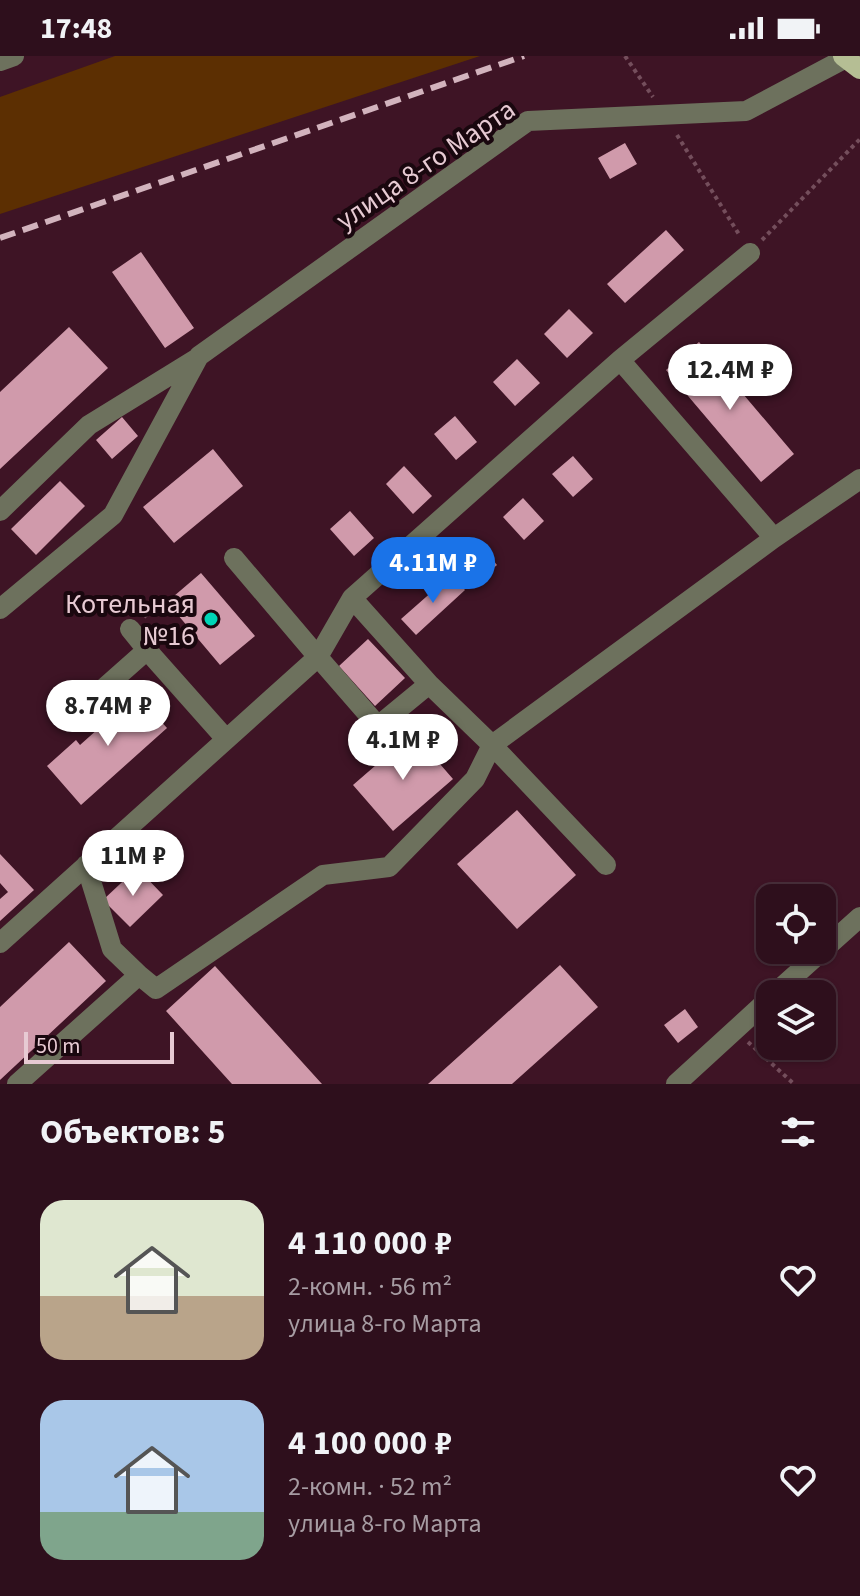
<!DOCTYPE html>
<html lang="ru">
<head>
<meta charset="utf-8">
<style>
	body { margin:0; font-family:"Source Sans 3",sans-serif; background:#3a1d29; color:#f1f3f6; height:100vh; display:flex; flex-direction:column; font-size:30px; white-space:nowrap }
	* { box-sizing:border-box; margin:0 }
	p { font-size:26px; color:#a79ca3 }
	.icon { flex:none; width:44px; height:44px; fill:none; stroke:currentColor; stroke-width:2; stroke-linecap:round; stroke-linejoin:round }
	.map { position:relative; height:1028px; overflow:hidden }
	.drawer { display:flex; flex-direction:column; background:#2e0f1c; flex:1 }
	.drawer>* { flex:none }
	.controls { position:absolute; left:756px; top:828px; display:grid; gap:16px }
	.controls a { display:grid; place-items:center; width:80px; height:80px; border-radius:16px; background:#2e0f1c; box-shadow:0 2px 6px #0004,0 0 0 2px #492f3b; font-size:40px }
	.scale { position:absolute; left:24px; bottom:20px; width:150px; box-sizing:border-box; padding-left:8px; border:4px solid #e7cad3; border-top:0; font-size:22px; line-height:28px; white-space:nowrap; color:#e7cad3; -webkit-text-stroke:6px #19070e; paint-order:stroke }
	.price { position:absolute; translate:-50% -68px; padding:0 18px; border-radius:28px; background:#fff; color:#222; font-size:26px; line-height:52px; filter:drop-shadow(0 2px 4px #0008) }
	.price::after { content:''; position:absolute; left:50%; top:48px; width:24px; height:18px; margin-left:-12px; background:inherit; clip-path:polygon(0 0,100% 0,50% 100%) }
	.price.current { background:#1a73e8; color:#fff }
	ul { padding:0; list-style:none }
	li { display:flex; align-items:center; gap:24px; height:200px; padding:0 40px }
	li span { display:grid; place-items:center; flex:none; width:224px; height:160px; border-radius:24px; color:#555 }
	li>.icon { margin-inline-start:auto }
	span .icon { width:96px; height:96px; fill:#fffc; stroke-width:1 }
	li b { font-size:34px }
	h2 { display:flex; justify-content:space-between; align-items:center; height:96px; padding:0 40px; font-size:34px }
	.status { display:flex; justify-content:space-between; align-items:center; height:56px; padding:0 40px; background:#2e0f1c; direction:ltr }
	.status svg { height:22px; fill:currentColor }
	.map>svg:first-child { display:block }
	.green { fill:#5c2f02 }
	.building { fill:#d09aab }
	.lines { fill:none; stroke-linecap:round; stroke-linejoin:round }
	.path { stroke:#744e5c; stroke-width:4; stroke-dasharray:4 4; stroke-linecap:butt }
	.minor { stroke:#6d715d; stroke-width:20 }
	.major { stroke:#b5be94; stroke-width:20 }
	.rail { stroke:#d2b3bd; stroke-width:6; stroke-dasharray:16 8; stroke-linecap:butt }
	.poi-dot { fill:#00d5b7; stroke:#19070e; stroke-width:3 }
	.labels { text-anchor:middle; stroke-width:8; stroke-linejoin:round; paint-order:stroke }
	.street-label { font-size:28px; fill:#e7cad3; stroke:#19070e }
	.poi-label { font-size:28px; fill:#e7cad3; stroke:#19070e; text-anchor:end }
</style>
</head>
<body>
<div class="status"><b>17:48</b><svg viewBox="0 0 49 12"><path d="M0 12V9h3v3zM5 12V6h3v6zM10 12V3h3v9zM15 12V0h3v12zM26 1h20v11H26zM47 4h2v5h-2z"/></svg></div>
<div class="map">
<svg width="860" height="1028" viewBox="0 0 860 1028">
	<rect width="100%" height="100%" fill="#3e1425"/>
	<path class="green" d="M115 0H480L0 158V41Z"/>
	<path class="building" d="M625 87 637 108 610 123 598 102Z
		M666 174 684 194 625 247 607 228Z
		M141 196 194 272 165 292 112 216Z
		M569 253 593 277 567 302 544 278Z
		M69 271 108 312 0 413V336Z
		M699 286 794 398 761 426 666 314Z
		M517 303 540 327 515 350 493 326Z
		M455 360 477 386 456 404 434 378Z
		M122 361 138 380 112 403 96 384Z
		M213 393 243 430 174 487 143 451Z
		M573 400 593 423 573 441 552 418Z
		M404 410 432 440 413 458 386 428Z
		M60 425 85 450 36 499 11 473Z
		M523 442 544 465 524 484 503 461Z
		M350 455 374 482 354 500 330 473Z
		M475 483 497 509 476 527 454 501Z
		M201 517 255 580 220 609 167 546Z
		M451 519 465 534 416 579 401 563Z
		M368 583 405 622 375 650 339 610Z
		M132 633 167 672 81 749 47 710 76 684 80 689 108 664 103 659Z
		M413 677 453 723 393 775 353 729Z
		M517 754 576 819 517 873 457 808Z
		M0 798 34 834 0 865V843L8 836 0 827Z
		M137 812 163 839 130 871 103 844Z
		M69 886 106 925 0 1024V951Z
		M560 909 598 951 512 1028H428Z
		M215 910 322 1028H232L166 955Z
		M685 953 698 971 678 987 664 969Z"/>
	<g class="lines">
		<path class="path" d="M625 0 653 41
			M677 79 740 180
			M762 184 860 83
			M144 561 158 548
			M748 986 794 1028"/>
		<path class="minor" d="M0 5 14 0
			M620 304 774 482
			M0 455 89 369 196 303
			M234 502 318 601 352 542 620 304 750 197
			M352 542 429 628 492 689 774 482 860 423
			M0 553 113 459 199 300 528 65 746 55 846 2
			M130 573 147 594
			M68 664 147 594 226 683
			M0 887 318 601 378 670 429 628
			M139 919 156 933 323 819 389 811 475 723 492 689 606 809
			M774 938 860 861
			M17 1028 139 919 112 893 86 809
			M676 1028 770 942"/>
		<path class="major" d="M843 0 860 13"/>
		<path class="rail" d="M0 182 524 0"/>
	</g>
	<circle class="poi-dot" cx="211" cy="563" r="8"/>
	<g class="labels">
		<g class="street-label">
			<text transform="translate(425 108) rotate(-34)" y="10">улица 8-го Марта</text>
		</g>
		<g class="poi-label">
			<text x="195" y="557">Котельная<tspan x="195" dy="32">№16</tspan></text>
		</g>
	</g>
</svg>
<div class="controls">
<a><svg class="icon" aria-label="locate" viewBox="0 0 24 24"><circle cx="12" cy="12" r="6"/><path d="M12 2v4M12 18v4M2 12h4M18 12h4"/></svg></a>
<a><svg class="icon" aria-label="layers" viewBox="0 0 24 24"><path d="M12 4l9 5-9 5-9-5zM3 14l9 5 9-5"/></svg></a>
</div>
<div class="scale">50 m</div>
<b class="price" style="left:730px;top:356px">12.4M ₽</b>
<b class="price current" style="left:433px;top:549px">4.11M ₽</b>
<b class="price" style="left:108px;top:692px">8.74M ₽</b>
<b class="price" style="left:403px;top:726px">4.1M ₽</b>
<b class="price" style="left:133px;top:842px">11M ₽</b>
</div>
<section class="drawer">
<h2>Объектов: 5<svg class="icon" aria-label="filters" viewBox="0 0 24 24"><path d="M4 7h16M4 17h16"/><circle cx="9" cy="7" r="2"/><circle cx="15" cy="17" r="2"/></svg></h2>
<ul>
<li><span style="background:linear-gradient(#dfe7d0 60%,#b9a48a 0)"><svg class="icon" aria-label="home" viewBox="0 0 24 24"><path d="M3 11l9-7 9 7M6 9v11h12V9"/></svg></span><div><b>4 110 000 ₽</b><p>2-комн. · 56 m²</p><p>улица 8-го Марта</p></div><svg class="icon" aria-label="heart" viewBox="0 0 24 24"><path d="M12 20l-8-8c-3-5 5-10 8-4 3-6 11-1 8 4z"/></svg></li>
<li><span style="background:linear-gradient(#a9c7e8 70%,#7fa58c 0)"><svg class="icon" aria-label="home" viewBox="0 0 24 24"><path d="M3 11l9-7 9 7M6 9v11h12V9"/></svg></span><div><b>4 100 000 ₽</b><p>2-комн. · 52 m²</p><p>улица 8-го Марта</p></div><svg class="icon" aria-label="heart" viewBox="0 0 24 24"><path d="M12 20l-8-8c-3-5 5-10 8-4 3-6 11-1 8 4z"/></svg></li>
</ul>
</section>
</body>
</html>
